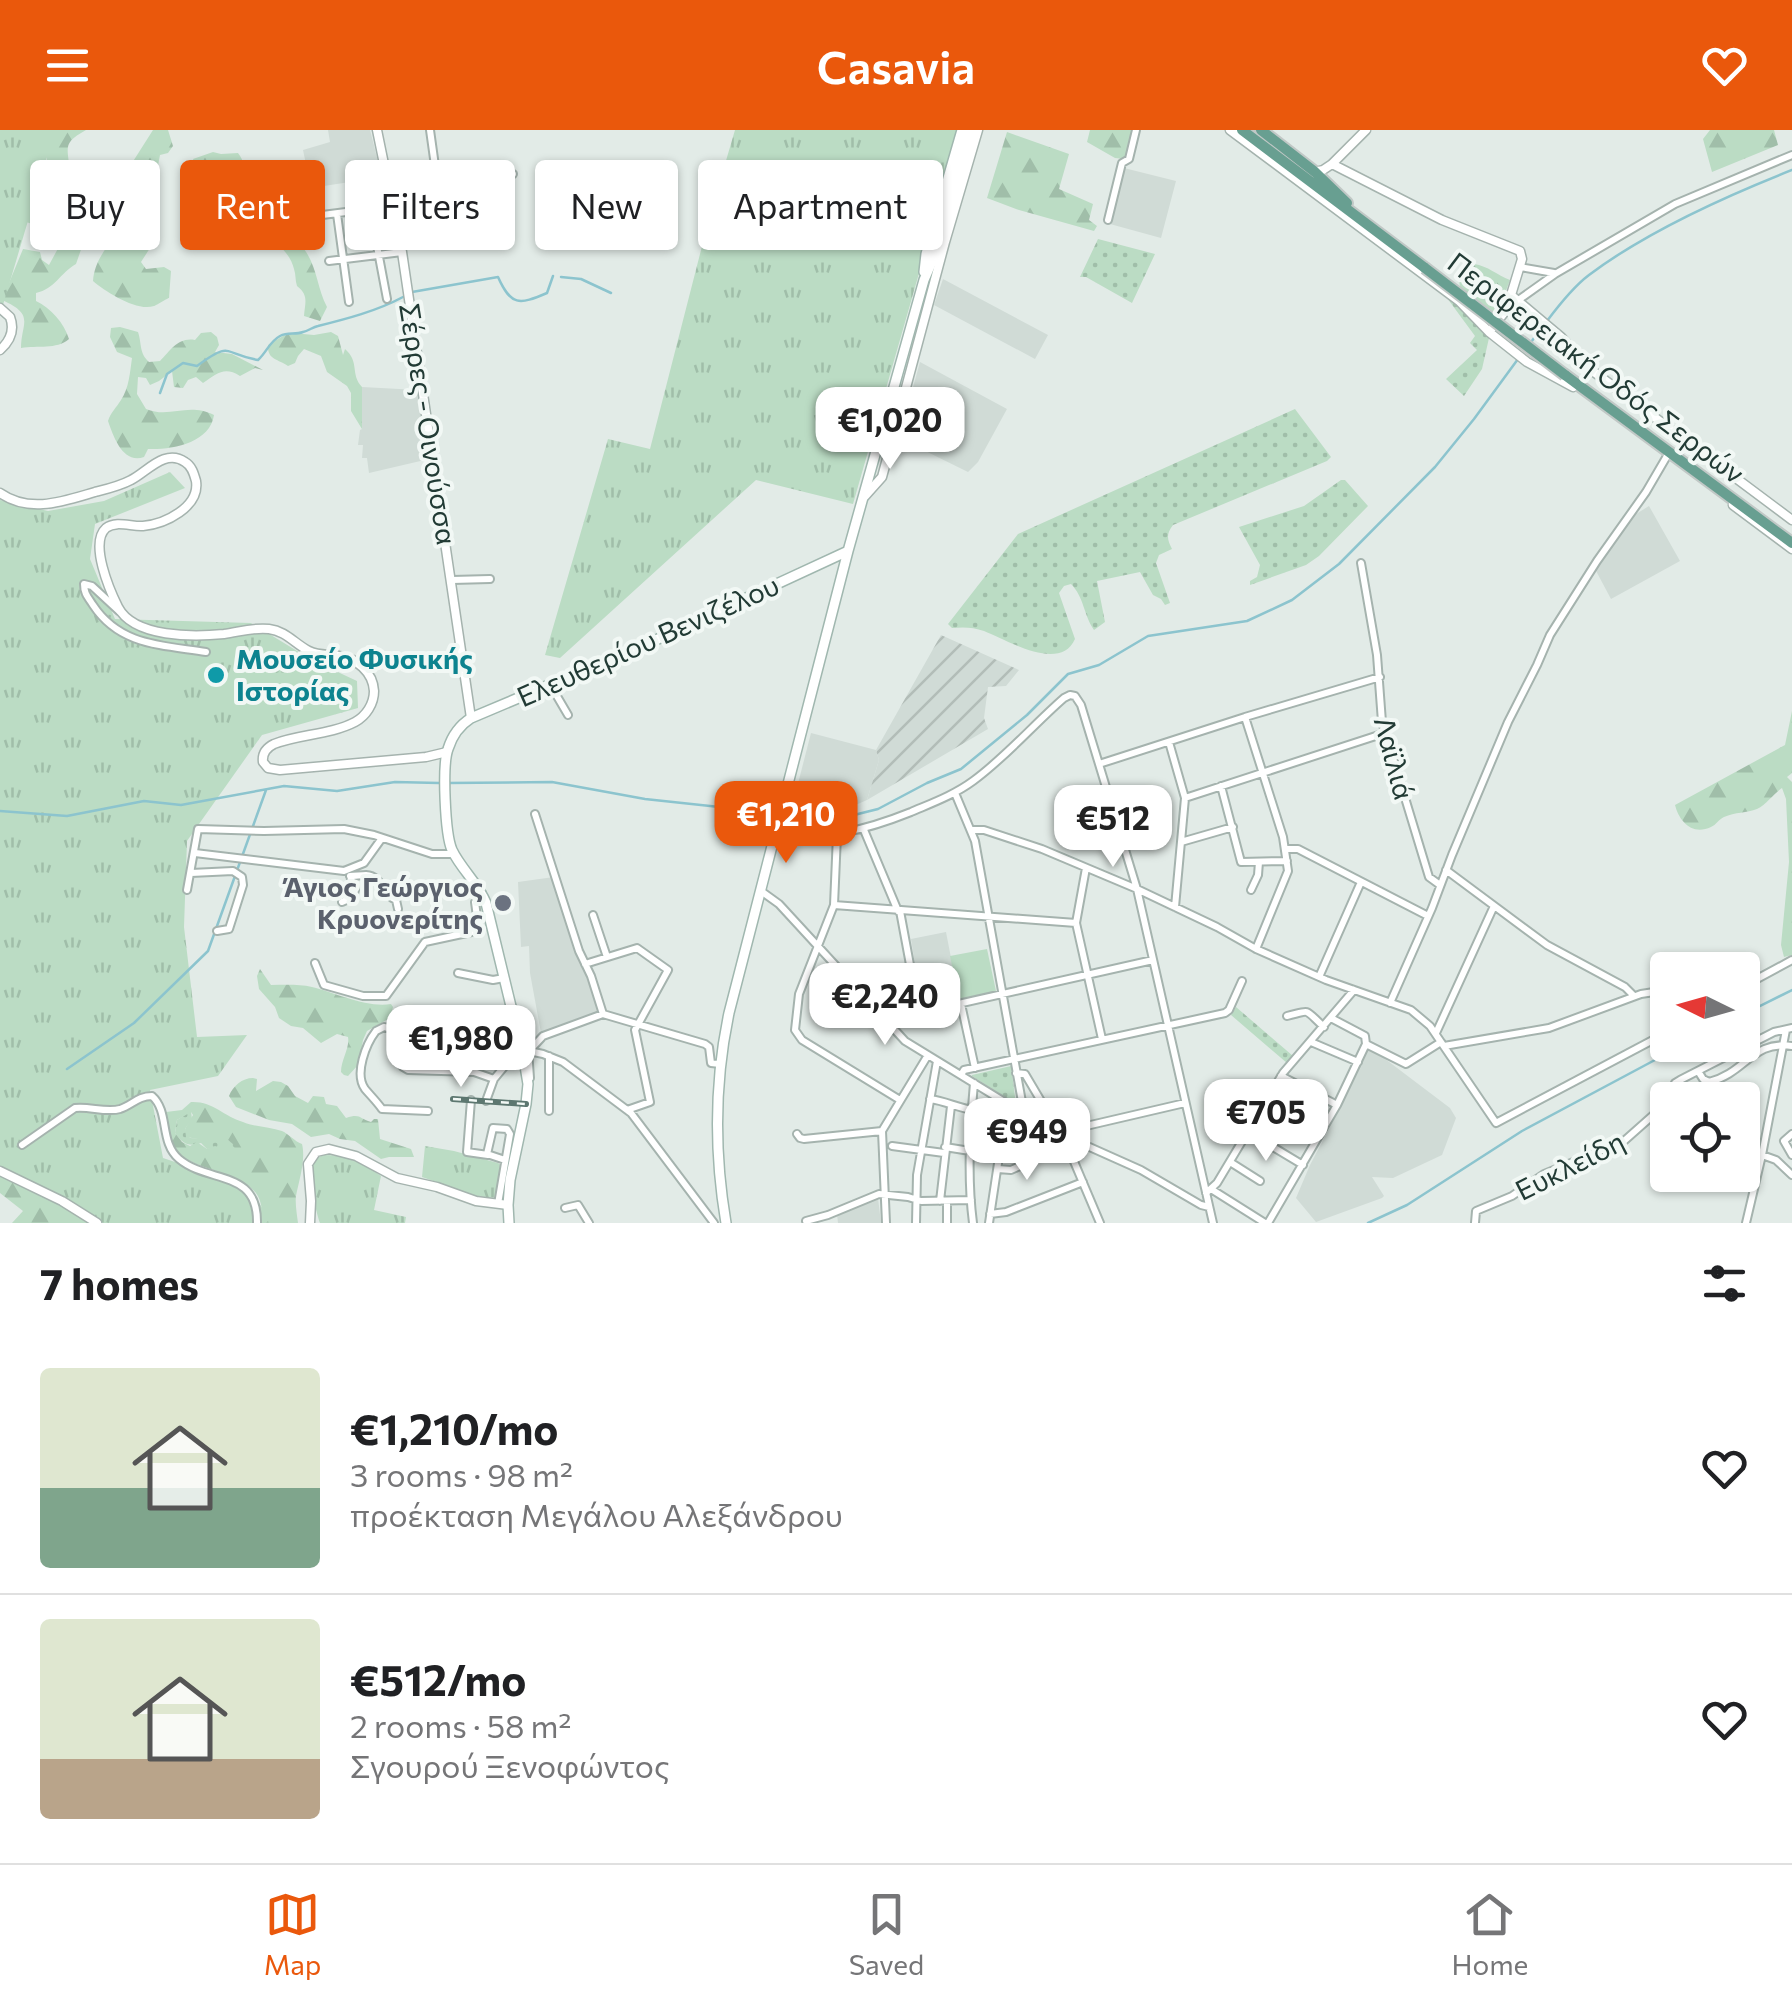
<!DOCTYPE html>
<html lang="en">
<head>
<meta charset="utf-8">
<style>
	body { margin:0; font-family:Commissioner,sans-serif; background:#f2f2f2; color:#202124; height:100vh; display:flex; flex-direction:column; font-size:38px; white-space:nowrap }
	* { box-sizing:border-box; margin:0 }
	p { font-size:32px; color:#757577 }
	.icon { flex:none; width:55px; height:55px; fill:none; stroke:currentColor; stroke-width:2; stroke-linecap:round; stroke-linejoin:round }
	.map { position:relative; height:1093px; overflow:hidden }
	.side { display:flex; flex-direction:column; background:#fff; flex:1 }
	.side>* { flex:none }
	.hud { position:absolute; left:30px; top:30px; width:1000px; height:90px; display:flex; gap:20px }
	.needle { width:65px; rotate:275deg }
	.fabs { position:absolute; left:1650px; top:822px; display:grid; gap:20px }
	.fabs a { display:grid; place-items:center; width:110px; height:110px; border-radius:10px; background:#fff; box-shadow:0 2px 8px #0004; font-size:50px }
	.price { position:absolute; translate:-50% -85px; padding:0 22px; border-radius:20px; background:#fff; color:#222; font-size:32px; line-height:65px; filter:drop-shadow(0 2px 5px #0008) }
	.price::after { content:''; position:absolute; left:50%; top:60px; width:30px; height:22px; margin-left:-15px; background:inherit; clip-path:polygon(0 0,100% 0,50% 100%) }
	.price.on { background:#ea580c; color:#fff }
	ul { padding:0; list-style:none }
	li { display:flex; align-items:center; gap:30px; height:250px; padding:0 40px }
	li+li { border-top:2px solid #e0e0e0 }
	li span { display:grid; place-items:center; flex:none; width:280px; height:200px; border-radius:10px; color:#555 }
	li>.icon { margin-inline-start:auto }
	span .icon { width:120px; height:120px; fill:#fffc; stroke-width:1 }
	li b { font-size:42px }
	h2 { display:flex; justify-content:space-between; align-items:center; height:120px; padding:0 40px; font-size:42px }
	.chip { padding:0 35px; border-radius:10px; background:#fff; box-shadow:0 2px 8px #0004; font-size:35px; line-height:90px }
	.chip.on { background:#ea580c; color:#fff }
	header { display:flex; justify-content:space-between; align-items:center; height:130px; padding:0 40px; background:#ea580c; color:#fff; font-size:45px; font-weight:600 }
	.menu { display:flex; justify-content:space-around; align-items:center; height:140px; border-top:2px solid #e0e0e0; background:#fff; font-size:28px; color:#757577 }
	.menu a { display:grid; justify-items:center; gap:5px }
	.menu .on { color:#ea580c }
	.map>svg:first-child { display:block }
	.built { fill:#d0dbd6 }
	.industrial { fill:url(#industrial-furrows) }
	.grass { fill:url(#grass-dots) }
	.forest { fill:url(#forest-firs); fill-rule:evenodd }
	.park { fill:url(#park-tufts) }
	.pitch { fill:#bbdcc4 }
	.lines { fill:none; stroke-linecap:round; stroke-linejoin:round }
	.stream { stroke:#8cc4ce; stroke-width:2.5 }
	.minor-casing { stroke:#a5b3ae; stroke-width:10 }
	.tertiary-casing { stroke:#a5b3ae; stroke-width:11 }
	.secondary-casing { stroke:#a0b7af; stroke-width:12 }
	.primary-casing { stroke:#c1c8c6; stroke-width:14 }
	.minor { stroke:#fff; stroke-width:6 }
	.tertiary { stroke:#fff; stroke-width:8 }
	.secondary { stroke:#fff; stroke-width:9 }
	.primary { stroke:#689f91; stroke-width:10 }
	.rail-casing { stroke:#5d7770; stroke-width:6 }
	.rail { stroke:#f2f8f5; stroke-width:2.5; stroke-dasharray:8; stroke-linecap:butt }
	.primary-bridge-casing { stroke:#c1c8c6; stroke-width:14; stroke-linecap:butt }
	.primary-bridge { stroke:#689f91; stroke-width:10 }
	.culture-dot { fill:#0f9aa8; stroke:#f2f8f5; stroke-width:4 }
	.worship-dot { fill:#6b7280; stroke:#f2f8f5; stroke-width:4 }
	.labels { text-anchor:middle; stroke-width:8; stroke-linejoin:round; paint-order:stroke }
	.street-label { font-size:28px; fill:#223b35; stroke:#f2f8f5 }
	.culture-label { font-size:28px; font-weight:bold; fill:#0d838f; stroke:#f2f8f5; text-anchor:start }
	.worship-label { font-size:28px; font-weight:bold; fill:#5b616d; stroke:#f2f8f5; text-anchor:end }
</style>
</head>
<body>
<header><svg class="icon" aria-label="menu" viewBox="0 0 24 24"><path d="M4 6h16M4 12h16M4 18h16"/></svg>Casavia<svg class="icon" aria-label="heart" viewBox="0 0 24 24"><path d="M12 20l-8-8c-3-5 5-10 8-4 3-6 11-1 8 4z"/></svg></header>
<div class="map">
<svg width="1792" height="1093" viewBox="0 0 1792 1093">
	<defs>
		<pattern id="industrial-furrows" width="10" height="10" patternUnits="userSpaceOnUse" patternTransform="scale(2.5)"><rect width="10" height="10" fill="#d0dbd6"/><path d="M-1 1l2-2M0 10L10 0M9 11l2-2" fill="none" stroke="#b2bdb8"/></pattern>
		<pattern id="grass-dots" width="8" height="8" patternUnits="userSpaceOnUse" patternTransform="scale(2.5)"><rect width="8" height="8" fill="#bbdcc4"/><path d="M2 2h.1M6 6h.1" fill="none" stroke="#a0bea9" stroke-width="1.8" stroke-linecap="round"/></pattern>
		<pattern id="forest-firs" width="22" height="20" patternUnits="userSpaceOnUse" patternTransform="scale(2.5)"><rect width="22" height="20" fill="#bbdcc4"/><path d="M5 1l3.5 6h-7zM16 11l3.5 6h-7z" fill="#a0bea9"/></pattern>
		<pattern id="park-tufts" width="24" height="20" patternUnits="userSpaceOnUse" patternTransform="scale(2.5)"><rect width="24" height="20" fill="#bbdcc4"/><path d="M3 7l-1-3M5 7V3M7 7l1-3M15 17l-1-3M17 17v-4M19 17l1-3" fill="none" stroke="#a0bea9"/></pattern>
	</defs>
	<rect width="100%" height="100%" fill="#e2ebe7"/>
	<path class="built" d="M328 0H370L382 47 311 58 303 20 330 12Z
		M1124 38 1176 51 1161 108 1110 94Z
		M943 149 1048 205 1035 229 934 175Z
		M920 232 1007 279 978 332 968 342 899 308Z
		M362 257 418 260 429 329 369 343 367 328H362L363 315H358L360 300 362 299Z
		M1649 376 1680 431 1611 469 1595 439 1636 384Z
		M811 603 876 620 879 630 867 670 844 680 793 673Z
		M554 747 578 828 581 830 598 882 541 903 530 843 529 816 521 817 518 752Z
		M946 802 958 864 921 872 911 809Z
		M1368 916 1450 978 1456 988 1442 1025 1393 1048 1372 1047 1384 1066 1382 1068 1316 1092 1296 1068 1310 1035 1348 963Z
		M878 1068 881 1093H838L837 1084Z"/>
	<path class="industrial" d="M941 505 1019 540 1006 556 988 557 984 588 988 599 867 670 879 630 876 620Z"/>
	<path class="grass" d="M1098 109 1155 124 1132 173 1086 147H1080Z
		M1447 168 1461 177 1489 208 1482 239 1464 266 1446 249 1477 220 1470 213 1475 206Z
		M1295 279 1331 327 1327 331 1173 395C1166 404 1167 409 1172 419L1159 425 1156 433 1170 473 1165 475 1161 469 1153 465 1140 442 1097 451 1105 492 1094 500C1084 486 1084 467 1071 454L1064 456 1059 463 1075 509C1060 543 1007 510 984 501 973 497 963 497 952 498L948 494 1018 404Z
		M1341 350H1345L1368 376 1319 426 1306 435 1250 455V451L1257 447 1260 435 1239 397 1304 376Z
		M1236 877 1293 926 1287 933 1231 885Z
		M1011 936 1016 974 972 946V945Z
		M191 981 192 989 185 999 190 1008 228 1010 235 1015V1023L219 1018 207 1019 201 1013C188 1017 183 1014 175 1003L177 990Z"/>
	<path class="forest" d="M38 0H86C63 13 67 16 70 40 58 52 61 68 63 83L57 89 42 97 26 92 25 85 35 83 40 77 33 61 47 29Z
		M153 0H168L173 16 168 23 160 25C157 39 157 55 145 64L140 97 147 102 150 118 141 132 146 139 164 137 171 141 169 168C168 168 155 176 154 176 137 182 106 162 93 151 95 122 120 107 127 82L123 74 115 72 108 76C104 91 103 99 92 112L84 111 76 134C60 143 55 159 36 163V171C51 178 64 193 69 209 56 220 38 215 21 218 21 193 36 185 2 170L23 119 40 122 42 130 49 135 74 89 83 87 89 81 104 59 125 44Z
		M1090 0H1134L1127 24 1124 29 1115 28 1087 12Z
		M1710 0H1774L1778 15 1712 42 1703 9Z
		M1007 2 1069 24 1059 59 1093 74 1089 90 1097 96 1094 101 1019 80 987 68Z
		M213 22 221 24 238 23C251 40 245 65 258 82 265 91 272 83 279 90 283 95 282 100 286 105 290 111 299 113 304 119 317 136 317 158 327 177L320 191 304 186C305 173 309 165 297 156 295 150 296 145 294 139 291 126 279 112 266 110 250 107 249 119 235 104L236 95 251 85C231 66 200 59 193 29Z
		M1474 134C1488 136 1497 145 1510 150L1501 174 1495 183 1460 158 1459 148Z
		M120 197 138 202C142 214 139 223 149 232L160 231C171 220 178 207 195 210L201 203 211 202 217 207 219 215 215 222 232 224 263 240 255 238 240 246C224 236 217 244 203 253L196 247 188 250 183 258 174 257 172 241 159 251 150 255 146 248 138 247 137 264 146 279C170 289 187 272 214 285 210 313 172 320 148 319L144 327C123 334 114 308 108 291 111 282 116 278 121 270 129 258 130 242 132 228L117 222 110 207 111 198Z
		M331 202 338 206 343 225 345 219C360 232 350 244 362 257V299L351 281V263L347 256 327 242 321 226 304 219 298 226 295 233 288 236C278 229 267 230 268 215L283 206 292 203 314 205Z
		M1792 581V643L1787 647 1792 652V825L1784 827 1781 815 1789 732 1786 669 1782 658C1773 664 1767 674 1757 679 1747 683 1735 682 1724 687 1719 689 1716 695 1711 697 1692 706 1679 691 1675 675L1785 615Z
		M260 839 271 855C284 855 299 854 312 857 336 863 367 878 391 874L393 877 390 888 367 901 363 910 359 934 348 946 344 945 341 942C341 930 350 918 348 907L337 904 321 913 303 898 291 896 279 888 275 877 259 859 257 846Z
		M253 948 257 949 256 961 273 951 281 952 288 956 295 966 308 973 313 966 324 967 326 974 337 976 346 988C361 983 359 989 371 992L374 989H378L380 1009 411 1019 414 1027H389L381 1029 355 1011 340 1009 329 1004 311 1007 292 994 269 990 236 977 229 966C233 956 242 948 253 948Z
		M191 972C213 971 223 986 243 992 255 997 270 997 282 1001 289 1004 294 1011 302 1014 306 1030 299 1050 296 1066 295 1074 297 1085 298 1093H261C273 1021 155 1061 166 982L182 980ZM191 982 193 985 185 999 186 1007 210 1011 228 1010 234 1015 235 1022 215 1016 207 1019 197 1012 190 1016 182 1012 175 1003 177 990Z
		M0 1044 58 1072 91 1093H12L23 1081 0 1063Z"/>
	<path class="park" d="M0 0H55L0 185Z
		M735 0H960L853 374 756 350 560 528 545 525 608 309 650 319 710 85Z
		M170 342 185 358 95 394 90 429 115 489 251 493 312 530 357 551 358 578 262 605 187 711 184 797 197 907 247 905 218 946 150 960 163 1028 250 1057 269 1090 266 1093H103L0 1041V370L48 381 104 371Z
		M425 1016 454 1021 498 1033 502 1036 496 1068 476 1066 422 1047Z
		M324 1025C346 1025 363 1033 381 1046L374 1080 406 1087 405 1093H320C316 1082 308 1046 312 1035 314 1027 317 1028 324 1025Z"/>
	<path class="pitch" d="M987 819 996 861 959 869 950 826Z"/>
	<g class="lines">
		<path class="stream" d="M561 147 581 149 611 163
			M412 162 498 147C511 176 519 175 547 163L553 146
			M1547 191C1559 175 1573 157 1589 145 1646 102 1726 66 1792 40
			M1529 215 1542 197
			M160 263 167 244 183 233 197 236C232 210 223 224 258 230 267 222 269 212 280 206 288 202 295 205 303 202 308 201 313 197 318 196 346 189 377 181 403 167
			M447 653 552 652 645 669 738 679 776 686
			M0 681 67 686 144 671 181 675 284 656 337 661 395 652 439 653
			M784 687 834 690 878 679 927 653 961 639 1027 585 1068 544 1099 535 1148 506 1247 491 1292 470 1339 434 1435 337 1474 289 1518 229
			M1742 885 1792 860
			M67 939 134 893 208 821 266 660
			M1368 1093 1407 1075 1522 1001 1683 915"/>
		<defs>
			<path id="minor" d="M430 0 436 43
				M386 43 480 45 513 44
				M370 79 387 169
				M337 84 349 172
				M291 89 393 76
				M1108 90 1122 33 1129 29 1136 0
				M329 131 402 122
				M1520 137 1554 143
				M1517 171 1555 144 1675 74 1792 25
				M1361 433 1377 525 1382 592 1429 747 1440 755
				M452 450 490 449
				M119 481 92 456 84 454C84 463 87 466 93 475 120 516 162 515 206 522
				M551 556 568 585
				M1245 587 1283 707 1288 741 1256 819
				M1169 612 1185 668 1175 777
				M1099 634 1245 587 1380 547
				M1221 656 1241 732 1287 731
				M955 663 975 711 1024 983
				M1185 668 1385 603
				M535 684 579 821 591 846 603 884
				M864 700 898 781
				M972 700H984L1042 719 1137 759 1217 797 1256 819 1326 850 1411 880 1430 896 1496 993 1668 902
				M776 702C825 711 866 700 911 682 932 673 954 665 973 651 1006 627 1033 595 1064 568L1070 565 1075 566 1081 575 1137 759 1213 1093
				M837 705 834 775 799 864 795 900 802 910 900 970
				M1181 712 1233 697
				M1286 719H1298L1428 786
				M195 723 344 741 364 733 382 708
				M1086 738 1076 793 1102 909
				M1446 740 1547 815 1625 857 1634 866
				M191 743 233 741 242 747 243 755 229 799 217 801
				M350 746C355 746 361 745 366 745 383 746 381 764 396 770L398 779
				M187 760 198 699 264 701 344 699 374 705 432 724H454
				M1251 760 1258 745 1259 732
				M761 761 779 774 905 911 1047 998 1141 1040 1201 1075 1209 1077
				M342 772 353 767 355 760 350 746
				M834 775 1076 793
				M900 781 919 883
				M593 785 607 827
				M315 833 324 855 363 866H386L425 812 476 801 477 787 475 772 482 763
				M585 834 637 818 668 840 635 900 650 972 627 980
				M458 843 493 850 504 848
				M1319 847 1361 752
				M1742 857 1792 830
				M1390 873 1432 778 1452 725 1508 592 1537 535 1550 505 1597 431 1646 362 1667 326
				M961 874 975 938
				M514 879 528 919 530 948
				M1287 886C1312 880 1303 878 1324 897
				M1331 888 1365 906 1366 914 1406 934 1441 912
				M888 894 905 886 1153 830
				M1436 903 1494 776
				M1311 912 1358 932
				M1444 916 1549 898 1641 864 1654 862 1668 867
				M530 920 543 906 603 884 705 914 709 917 711 933 720 934
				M529 921 543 924 563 932 631 983 714 1093
				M549 926V981
				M509 931 463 922 409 925 404 928 403 937 408 940 474 942 494 949 509 931 524 930
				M1698 941 1703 949 1709 952C1746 943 1752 910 1792 916
				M1016 943 1025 944 1067 1015 1100 1093
				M961 945 964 940 1225 883 1229 880 1242 851
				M1281 946 1337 975
				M930 969C945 971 956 977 972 980
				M471 970 467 1022 488 1025
				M1669 970 1675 953 1680 950 1774 902 1792 898
				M486 971 494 949
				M428 981 382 979C377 972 371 966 365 959 354 944 366 914 376 901L384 897 414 904 493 900 517 902
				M1248 1002 1303 1035
				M797 1004 800 1008 804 1009 882 1001
				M1792 1004 1784 1011 1792 1025
				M1062 1005 1069 1000 1185 973
				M22 1015 75 978C89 976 106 983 120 979 132 975 138 966 152 966 170 982 159 1012 179 1029 209 1054 258 1039 257 1093
				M892 1016 944 1023
				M945 1017 970 1021
				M1762 1025 1776 1030 1792 1045
				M1230 1032 1260 1051
				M998 1039 1011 1040 1020 1036 1022 1022
				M1211 1059 1265 1093
				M1206 1063 1217 1053 1283 943 1354 860
				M940 1071 951 976
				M947 1071V1093
				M498 1074 510 1004 507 999 493 998 487 1024 505 1030
				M565 1078 578 1075 589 1093
				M990 1084 1006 1082 1083 1052
				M806 1091 828 1085 879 1064 908 1067 921 1071 971 1070
				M886 1093 882 1001 928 925
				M916 1093 917 1045 937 931
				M973 1093C967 1047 970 999 974 953
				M989 1093 1005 987 1009 975
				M1268 1093 1337 975 1366 914
				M1475 1093 1476 1081 1512 1066 1544 1044 1624 1011 1668 972
				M1746 1093 1762 1025 1786 900"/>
			<path id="tertiary" d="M377 0 402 122 471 588
				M1230 0 1459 171 1489 202 1527 232 1573 257
				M1332 34 1366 0
				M1315 42 1323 40 1332 34 1442 90 1520 121 1522 129 1511 165 1503 184 1489 202
				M1511 165 1561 207 1590 239 1792 390
				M0 178 10 187C15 200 10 211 0 220
				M0 363C30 384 64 371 95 362 107 359 120 356 131 350 147 342 165 318 185 332 192 336 194 344 196 351 200 377 165 394 143 396 132 397 116 390 106 398 89 413 110 461 118 477 134 508 194 507 224 504 239 502 254 497 269 499 286 501 295 514 309 521 319 526 329 524 339 526 356 528 373 542 374 561 374 574 366 586 355 592 330 605 299 604 274 614 266 618 262 624 263 632L268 638 280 640 426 627 447 622
				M865 366 882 347 885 336 945 112 978 0
				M1733 375 1792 419
				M0 1041 62 1071 97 1093
				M310 1093 311 1071 308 1034 316 1022 329 1019 356 1026 397 1048 437 1057 476 1071 508 1075"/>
			<path id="secondary" d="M924 142 926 124 962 0
				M509 1093 508 1075 510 1050 526 974 528 954 524 930 486 773C478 753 461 739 452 720 445 704 442 635 448 619 452 606 460 595 471 588L658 509 848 421
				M726 1093C714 1022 714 954 729 883L848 421 924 150 934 127 970 0"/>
			<path id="primary" d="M1242 0 1425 138
				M1261 0 1315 42 1347 73
				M1565 245 1792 413"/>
		</defs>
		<use href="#minor" class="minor-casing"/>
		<use href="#tertiary" class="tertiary-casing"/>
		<use href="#secondary" class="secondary-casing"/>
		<use href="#primary" class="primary-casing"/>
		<use href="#minor" class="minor"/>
		<use href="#tertiary" class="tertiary"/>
		<use href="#secondary" class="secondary"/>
		<use href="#primary" class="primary"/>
		<defs>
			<path id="rail" d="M453 969 526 974"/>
		</defs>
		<use href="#rail" class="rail-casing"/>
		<use href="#rail" class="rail"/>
		<defs>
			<path id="primary-bridge" d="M1425 138 1565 245"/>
		</defs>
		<use href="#primary-bridge" class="primary-bridge-casing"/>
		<use href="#primary-bridge" class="primary-bridge"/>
	</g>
	<circle class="culture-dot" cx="216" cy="545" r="10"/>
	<circle class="worship-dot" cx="503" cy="773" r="10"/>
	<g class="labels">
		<g class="street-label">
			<text transform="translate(1596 238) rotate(37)" y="10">Περιφερειακή Οδός Σερρών</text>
			<text transform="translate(428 294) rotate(81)" y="10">Σέρρες - Οινούσσα</text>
			<text transform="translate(648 511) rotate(-24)" y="10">Ελευθερίου Βενιζέλου</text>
			<text transform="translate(1394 628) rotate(75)" y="10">Λαϊλιά</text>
			<text transform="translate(1570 1036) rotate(-27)" y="10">Ευκλείδη</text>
		</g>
		<g class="culture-label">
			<text x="236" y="539">Μουσείο Φυσικής<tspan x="236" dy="32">Ιστορίας</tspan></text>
		</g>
		<g class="worship-label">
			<text x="483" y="767">Άγιος Γεώργιος<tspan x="483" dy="32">Κρυονερίτης</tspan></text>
		</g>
	</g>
</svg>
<div class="fabs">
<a><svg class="needle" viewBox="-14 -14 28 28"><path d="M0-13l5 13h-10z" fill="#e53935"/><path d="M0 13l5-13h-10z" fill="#757577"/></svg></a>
<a><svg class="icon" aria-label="locate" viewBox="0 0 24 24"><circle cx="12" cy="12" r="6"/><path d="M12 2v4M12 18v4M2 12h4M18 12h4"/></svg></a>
</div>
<b class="price" style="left:890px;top:342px">€1,020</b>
<b class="price on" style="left:786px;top:736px">€1,210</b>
<b class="price" style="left:1113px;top:740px">€512</b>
<b class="price" style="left:885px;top:918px">€2,240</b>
<b class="price" style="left:461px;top:960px">€1,980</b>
<b class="price" style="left:1266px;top:1034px">€705</b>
<b class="price" style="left:1027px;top:1053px">€949</b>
<div class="hud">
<a class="chip">Buy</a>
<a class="chip on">Rent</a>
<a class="chip">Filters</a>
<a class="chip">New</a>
<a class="chip">Apartment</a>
</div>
</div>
<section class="side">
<h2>7 homes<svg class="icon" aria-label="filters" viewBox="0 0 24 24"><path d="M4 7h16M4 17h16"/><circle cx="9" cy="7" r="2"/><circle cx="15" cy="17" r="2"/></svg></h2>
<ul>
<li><span style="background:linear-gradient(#dfe7d0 60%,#7fa58c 0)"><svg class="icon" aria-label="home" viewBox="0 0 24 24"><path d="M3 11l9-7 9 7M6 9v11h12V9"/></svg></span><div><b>€1,210/mo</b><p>3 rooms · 98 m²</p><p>προέκταση Μεγάλου Αλεξάνδρου</p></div><svg class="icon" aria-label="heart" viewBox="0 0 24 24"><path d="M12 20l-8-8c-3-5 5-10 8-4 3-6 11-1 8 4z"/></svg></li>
<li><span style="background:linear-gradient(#dfe7d0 70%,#b9a48a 0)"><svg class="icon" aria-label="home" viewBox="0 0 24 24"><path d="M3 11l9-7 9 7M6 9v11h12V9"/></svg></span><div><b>€512/mo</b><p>2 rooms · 58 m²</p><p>Σγουρού Ξενοφώντος</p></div><svg class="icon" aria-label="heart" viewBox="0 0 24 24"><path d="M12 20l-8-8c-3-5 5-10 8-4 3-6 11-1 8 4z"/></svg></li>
</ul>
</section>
<nav class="menu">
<a class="on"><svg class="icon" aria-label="map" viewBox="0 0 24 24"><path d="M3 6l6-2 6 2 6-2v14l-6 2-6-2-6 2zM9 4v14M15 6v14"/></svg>Map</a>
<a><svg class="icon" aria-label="saved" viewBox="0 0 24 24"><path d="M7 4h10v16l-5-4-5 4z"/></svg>Saved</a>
<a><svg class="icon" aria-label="home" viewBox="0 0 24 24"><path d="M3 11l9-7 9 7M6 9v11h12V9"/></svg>Home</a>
</nav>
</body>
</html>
